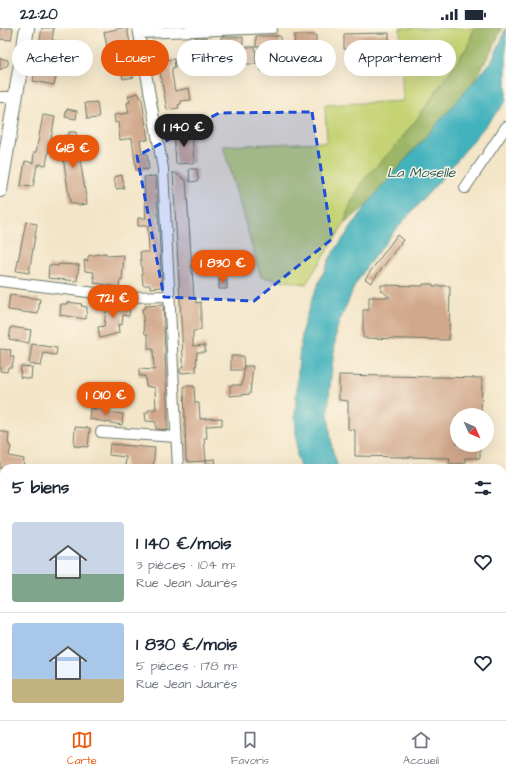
<!DOCTYPE html>
<html lang="fr">
<head>
<meta charset="utf-8">
<style>
	body { margin:0; font-family:"Architects Daughter",sans-serif; background:#f6f6f7; color:#1f2937; height:100vh; display:flex; flex-direction:column; font-size:15px; white-space:nowrap }
	* { box-sizing:border-box; margin:0 }
	p { font-size:13px; color:#747a83 }
	.icon { flex:none; width:22px; height:22px; fill:none; stroke:currentColor; stroke-width:2; stroke-linecap:round; stroke-linejoin:round }
	.map { position:relative; flex:1; overflow:hidden }
	.details { position:absolute; left:0px; top:436px; width:506px; height:256px; display:flex; flex-direction:column; background:#fff; border-radius:12px 12px 0 0; box-shadow:0 4px 16px #0002 }
	.details>* { flex:none }
	.top-card { position:absolute; left:12px; top:12px; width:482px; height:36px; display:flex; gap:8px }
	.needle { width:26px; rotate:135deg }
	.buttons { position:absolute; left:450px; top:380px; display:grid; gap:8px }
	.buttons a { display:grid; place-items:center; width:44px; height:44px; border-radius:50%; background:#fff; box-shadow:0 4px 16px #0002; font-size:20px }
	.price { position:absolute; translate:-50% -34px; padding:0 9px; border-radius:14px; background:#ea580c; color:#fff; font-size:13px; line-height:26px; filter:drop-shadow(0 1px 2px #0008) }
	.price::after { content:''; position:absolute; left:50%; top:24px; width:12px; height:9px; margin-left:-6px; background:inherit; clip-path:polygon(0 0,100% 0,50% 100%) }
	.price.selected { background:#222; color:#fff }
	ul { padding:0; list-style:none }
	li { display:flex; align-items:center; gap:12px; height:100px; padding:0 12px }
	li+li { border-top:1px solid #e0e1e3 }
	li span { display:grid; place-items:center; flex:none; width:112px; height:80px; border-radius:4px; color:#555 }
	li>.icon { margin-inline-start:auto }
	span .icon { width:48px; height:48px; fill:#fffc; stroke-width:1 }
	li b { font-size:17px }
	h2 { display:flex; justify-content:space-between; align-items:center; height:48px; padding:0 12px; font-size:17px }
	.pill { padding:0 14px; border-radius:18px; background:#fff; box-shadow:0 4px 16px #0002; font-size:14px; line-height:36px }
	.pill.selected { background:#ea580c; color:#fff }
	.status { display:flex; justify-content:space-between; align-items:center; height:28px; padding:0 20px; background:#fff; direction:ltr }
	.status svg { height:11px; fill:currentColor }
	.tabs { display:flex; justify-content:space-around; align-items:center; height:56px; border-top:1px solid #e0e1e3; background:#fff; font-size:11px; color:#747a83 }
	.tabs a { display:grid; justify-items:center; gap:2px }
	.tabs .selected { color:#ea580c }
	.map>svg:first-child { display:block }
	.green { fill:#c5d375; stroke:#728854 }
	.forest { fill:#9cb566; stroke:#5e794d }
	.water { fill:#43b2bd; stroke:#317878 }
	.building { fill:#d1a88c }
	.lines { fill:none; stroke-linecap:round; stroke-linejoin:round }
	.street-casing { stroke:#697868; stroke-width:12 }
	.secondary-casing { stroke:#697868; stroke-width:16 }
	.street { stroke:#fff; stroke-width:10 }
	.secondary { stroke:#fff; stroke-width:14 }
	.marked { fill:#1d4ed8; fill-opacity:0.2; stroke:#1d4ed8; stroke-width:3; stroke-dasharray:8 5; stroke-linejoin:round }
	.labels { text-anchor:middle; stroke-width:3; stroke-linejoin:round; paint-order:stroke }
	.water-label { font-size:14px; font-style:italic; fill:#2a605d; stroke:#fcf5e5 }
</style>
</head>
<body>
<div class="status"><b>22:20</b><svg viewBox="0 0 49 12"><path d="M0 12V9h3v3zM5 12V6h3v6zM10 12V3h3v9zM15 12V0h3v12zM26 1h20v11H26zM47 4h2v5h-2z"/></svg></div>
<div class="map">
<svg width="506" height="692" viewBox="0 0 506 692">
	<rect width="100%" height="100%" fill="#fcf5e5"/>
	<filter id="ink" filterUnits="userSpaceOnUse"><feTurbulence type="fractalNoise" baseFrequency=".025" numOctaves="2"/><feDisplacementMap in="SourceGraphic" scale="8" xChannelSelector="R" yChannelSelector="G"/><feConvolveMatrix kernelMatrix="1 2 1 2 8 2 1 2 1" color-interpolation-filters="sRGB"/></filter>
	<filter id="wash" filterUnits="userSpaceOnUse"><feTurbulence type="fractalNoise" baseFrequency=".012" numOctaves="4" result="noise"/><feDisplacementMap in="SourceGraphic" scale="16" xChannelSelector="R" yChannelSelector="G"/><feGaussianBlur stdDeviation="0.9" result="paint"/><feColorMatrix in="noise" values="0 0 0 0 0 0 0 0 0 0 0 0 0 0 0 0 0 1.4 0 .05"/><feComposite in="paint" operator="in"/></filter>
	<g filter="url(#wash)">
		<rect width="100%" height="100%" fill="#f3e5c8"/>
		<path class="green" d="M400 0H474L468 18 417 91 351 175 344 196 306 256 261 249 223 118 327 114 325 77 403 73Z"/>
		<path class="forest" d="M474 0H502L493 20 470 60 383 163 344 196 351 175 365 150 393 121 417 91 468 18Z"/>
		<path class="water" d="M506 0V73L442 150 392 206 367 238 355 257 337 300 331 347 328 384 332 420 338 440H300L297 429 295 386 299 328 303 299 313 267 331 228 372 170 491 34 502 11Z
			M502 642 506 646V692H497L493 688H502Z"/>
		<g id="blocks">
			<path class="building" d="M0 0H13L11 12 0 11Z
				M42 0H54L52 12 62 14 60 34 54 57 33 53Z
				M121 0H127L131 20 126 21 130 38 132 37 134 49 123 51 118 30 110 32 104 4Z
				M389 5V24L378 25V31L356 32 355 22 350 23V21H344V6Z
				M294 7H316V25L323 24V33L296 34V35L287 36V33H279V26L295 25Z
				M256 8H280V18L256 19Z
				M195 9H207V23L196 24Z
				M221 9H243V19H255L256 36H237V39L211 41 210 30H222Z
				M0 30 8 32V37L0 42Z
				M174 31 175 39 172 40V46L175 63 189 60 191 72 181 73V76L178 77 179 80 167 82 158 33Z
				M268 34 269 43H261V35Z
				M138 65 142 71 148 112H140L142 126 147 125 149 141 136 142 132 110 120 112 118 94 115 95 114 87 129 85 127 75 130 74 128 68Z
				M97 74 99 90 87 91 85 75Z
				M67 81 77 83 76 91 65 89Z
				M43 87 55 89 46 137 39 136V138L37 137 33 159 21 158 25 133 33 135 34 124H36Z
				M69 104H76L87 176 79 177 70 175 60 109 69 107Z
				M192 105 194 135 176 136 174 106Z
				M189 141H197L198 153 190 154Z
				M173 144 186 152 194 270H196V275L201 274V302L193 303V318L205 317V324H197L196 344 180 345V342L183 338V328Z
				M122 147 124 160 116 161 114 149Z
				M156 148 162 259 150 260V257H143L140 224H149L148 198H138V190H146L144 149Z
				M26 194 37 196 29 245 16 243Z
				M397 207 403 212 371 255 365 251Z
				M106 225 107 228 124 227 122 253 120 252 119 260 115 258 94 255 95 249H93L94 244 85 243 84 232 88 233V228Z
				M203 231 215 233 214 240 202 239Z
				M58 236 79 237 77 253 48 250 49 237 58 238Z
				M219 252H227V261H219Z
				M423 256H433V258H450L449 312 363 310V282H369V269H390L381 262V257L423 258Z
				M10 267 40 271 38 286 8 282Z
				M67 274 82 276 81 278 87 279 86 291 60 287 61 276H67Z
				M107 275 130 278 129 288 123 287 122 297 118 296 119 305 100 310 98 299 104 298Z
				M163 277 167 373 168 402 156 401V394L146 393 145 385H148V382L156 381 155 360 146 358 145 348H139V341L154 342 153 321H148V306H145L142 281 145 280V278Z
				M11 299 31 302 29 315 9 311Z
				M32 316 57 320 56 327 44 325 41 338 29 336Z
				M0 321 11 322 10 328 14 329 12 339H8L7 344 0 343Z
				M231 328H243L244 341V338H253L250 366 230 368V357H242L244 342H231Z
				M21 338 32 339 31 351 20 349Z
				M339 347 482 350 481 387H457V417H480V430H465V436H449L450 430 355 428V402L348 401V373L339 372Z
				M184 358H194L195 375H199L200 391 222 390V397L206 398 207 410H204L206 433 189 434 186 432Z
				M98 378 107 379V384L123 386 122 397 89 391 90 380 98 381Z
				M75 399 90 400 88 419 74 418Z
				M0 403 9 405 8 415H9V418H11L9 428 24 431 23 440H0Z
				M110 416 155 420 153 440 125 439 126 429 109 427Z
				M215 431 216 440H207L206 432Z"/>
		</g>
	</g>
	<g filter="url(#ink)">
		<use href="#blocks" fill-opacity="0" stroke="#697868" stroke-width="1"/>
		<g class="lines">
			<defs>
				<path id="street" d="M138 0 163 141 178 440
					M139 5 272 0
					M0 69H16
					M465 160 506 99
					M0 253 128 269 169 268
					M101 404 176 409
					M0 551 4 552
					M0 667 4 668
					M84 692V688
					M215 692 216 688
					M313 692 325 688"/>
				<path id="secondary" d="M0 162 27 0"/>
			</defs>
			<use href="#street" class="street-casing"/>
			<use href="#secondary" class="secondary-casing"/>
			<use href="#street" class="street"/>
			<use href="#secondary" class="secondary"/>
		</g>
	</g>
	<path class="marked" d="M312 84 332 211 254 273 164 269 137 128 219 85Z"/>
	<g class="labels">
		<g class="water-label">
			<text x="421" y="149">La Moselle</text>
		</g>
	</g>
</svg>
<div class="buttons">
<a><svg class="needle" viewBox="-14 -14 28 28"><path d="M0-13l5 13h-10z" fill="#e53935"/><path d="M0 13l5-13h-10z" fill="#747a83"/></svg></a>
</div>
<b class="price selected" style="left:184px;top:120px">1 140 €</b>
<b class="price" style="left:73px;top:141px">618 €</b>
<b class="price" style="left:223px;top:256px">1 830 €</b>
<b class="price" style="left:113px;top:291px">721 €</b>
<b class="price" style="left:106px;top:388px">1 010 €</b>
<div class="top-card">
<a class="pill">Acheter</a>
<a class="pill selected">Louer</a>
<a class="pill">Filtres</a>
<a class="pill">Nouveau</a>
<a class="pill">Appartement</a>
</div>
<section class="details">
<h2>5 biens<svg class="icon" aria-label="filters" viewBox="0 0 24 24"><path d="M4 7h16M4 17h16"/><circle cx="9" cy="7" r="2"/><circle cx="15" cy="17" r="2"/></svg></h2>
<ul>
<li><span style="background:linear-gradient(#c9d6e8 65%,#7fa58c 0)"><svg class="icon" aria-label="home" viewBox="0 0 24 24"><path d="M3 11l9-7 9 7M6 9v11h12V9"/></svg></span><div><b>1 140 €/mois</b><p>3 pièces · 104 m²</p><p>Rue Jean Jaurès</p></div><svg class="icon" aria-label="heart" viewBox="0 0 24 24"><path d="M12 20l-8-8c-3-5 5-10 8-4 3-6 11-1 8 4z"/></svg></li>
<li><span style="background:linear-gradient(#a9c7e8 70%,#c2b280 0)"><svg class="icon" aria-label="home" viewBox="0 0 24 24"><path d="M3 11l9-7 9 7M6 9v11h12V9"/></svg></span><div><b>1 830 €/mois</b><p>5 pièces · 178 m²</p><p>Rue Jean Jaurès</p></div><svg class="icon" aria-label="heart" viewBox="0 0 24 24"><path d="M12 20l-8-8c-3-5 5-10 8-4 3-6 11-1 8 4z"/></svg></li>
</ul>
</section>
</div>
<nav class="tabs">
<a class="selected"><svg class="icon" aria-label="map" viewBox="0 0 24 24"><path d="M3 6l6-2 6 2 6-2v14l-6 2-6-2-6 2zM9 4v14M15 6v14"/></svg>Carte</a>
<a><svg class="icon" aria-label="saved" viewBox="0 0 24 24"><path d="M7 4h10v16l-5-4-5 4z"/></svg>Favoris</a>
<a><svg class="icon" aria-label="home" viewBox="0 0 24 24"><path d="M3 11l9-7 9 7M6 9v11h12V9"/></svg>Accueil</a>
</nav>
</body>
</html>
